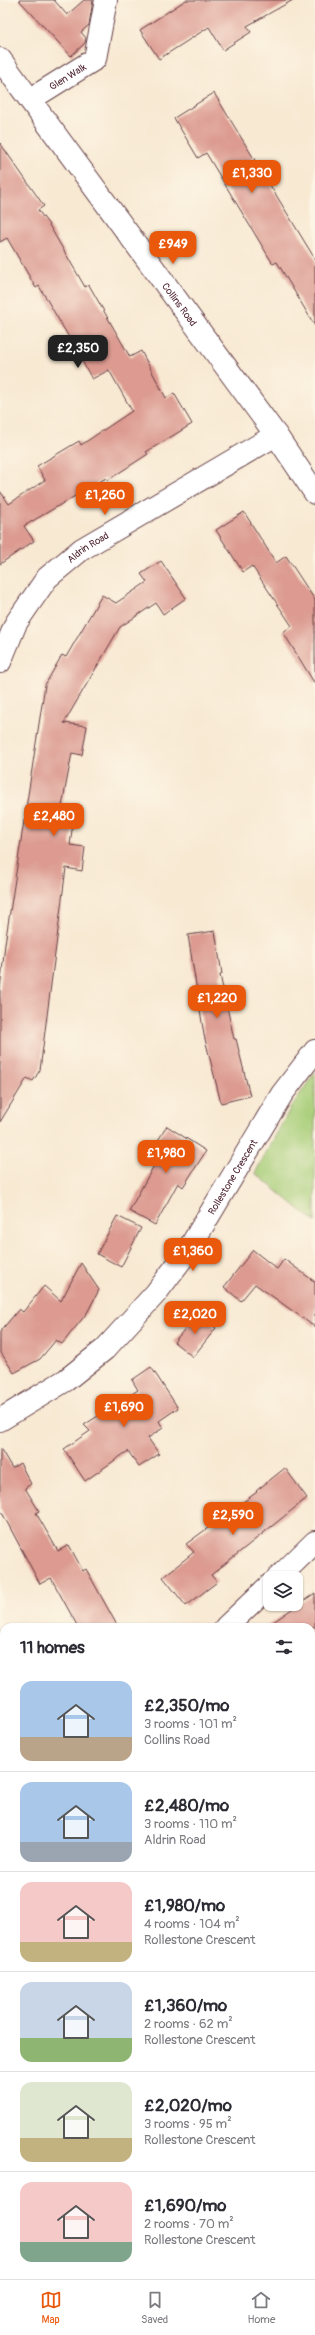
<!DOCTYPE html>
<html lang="en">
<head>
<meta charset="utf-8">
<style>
	body { margin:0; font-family:Pangolin,sans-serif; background:#f7f7f7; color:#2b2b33; height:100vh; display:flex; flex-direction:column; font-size:15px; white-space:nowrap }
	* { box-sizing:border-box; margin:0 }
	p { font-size:13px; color:#7c7c81 }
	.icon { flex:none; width:22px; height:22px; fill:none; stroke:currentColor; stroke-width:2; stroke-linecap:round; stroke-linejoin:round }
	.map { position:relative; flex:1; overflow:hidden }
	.panel { position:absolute; left:0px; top:1623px; width:315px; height:656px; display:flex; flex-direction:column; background:#fff; border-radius:12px 12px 0 0; box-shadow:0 1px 3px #0004 }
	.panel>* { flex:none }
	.controls { position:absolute; left:263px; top:1571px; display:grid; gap:8px }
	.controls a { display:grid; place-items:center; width:40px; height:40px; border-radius:8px; background:#fff; box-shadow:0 1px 3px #0004; font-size:20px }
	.price { position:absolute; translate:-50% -34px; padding:0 9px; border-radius:8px; background:#ea580c; color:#fff; font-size:13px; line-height:26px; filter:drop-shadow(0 1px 2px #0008) }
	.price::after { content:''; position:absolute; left:50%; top:24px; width:12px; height:9px; margin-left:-6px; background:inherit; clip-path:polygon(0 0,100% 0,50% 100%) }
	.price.selected { background:#222; color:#fff }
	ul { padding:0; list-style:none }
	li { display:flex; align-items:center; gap:12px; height:100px; padding:0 20px }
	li+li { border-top:1px solid #e1e1e2 }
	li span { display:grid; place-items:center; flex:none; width:112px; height:80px; border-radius:12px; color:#555 }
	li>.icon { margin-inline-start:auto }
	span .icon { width:48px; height:48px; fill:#fffc; stroke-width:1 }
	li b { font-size:17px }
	h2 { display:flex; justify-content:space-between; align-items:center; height:48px; padding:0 20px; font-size:17px }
	.menu { display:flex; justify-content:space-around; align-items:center; height:56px; border-top:1px solid #e1e1e2; background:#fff; font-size:11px; color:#7c7c81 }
	.menu a { display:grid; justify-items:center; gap:2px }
	.menu .selected { color:#ea580c }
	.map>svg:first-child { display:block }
	.green { fill:#a7ce78; stroke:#787652 }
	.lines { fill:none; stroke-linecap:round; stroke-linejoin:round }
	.stream { stroke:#87b9f3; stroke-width:9 }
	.building { fill:#dc9a90 }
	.pedestrian-casing { stroke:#643d44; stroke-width:24 }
	.minor-casing { stroke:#643d44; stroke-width:24 }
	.pedestrian { stroke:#fff; stroke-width:22 }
	.minor { stroke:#fff; stroke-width:22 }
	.labels { text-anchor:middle; stroke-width:4; stroke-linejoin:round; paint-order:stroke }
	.street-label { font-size:10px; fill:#4a1f2b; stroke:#fcf5e5 }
</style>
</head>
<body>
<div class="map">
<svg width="315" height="2279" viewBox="0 0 315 2279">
	<rect width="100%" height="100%" fill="#fcf5e5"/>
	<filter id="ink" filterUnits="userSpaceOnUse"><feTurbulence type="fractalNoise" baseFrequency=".025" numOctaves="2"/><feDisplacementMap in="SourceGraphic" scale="8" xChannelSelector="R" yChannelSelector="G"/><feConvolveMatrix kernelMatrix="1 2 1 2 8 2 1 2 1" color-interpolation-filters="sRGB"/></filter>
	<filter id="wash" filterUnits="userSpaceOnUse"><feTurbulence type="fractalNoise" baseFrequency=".012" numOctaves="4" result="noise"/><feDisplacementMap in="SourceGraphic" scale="16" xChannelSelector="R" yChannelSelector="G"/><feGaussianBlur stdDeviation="0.9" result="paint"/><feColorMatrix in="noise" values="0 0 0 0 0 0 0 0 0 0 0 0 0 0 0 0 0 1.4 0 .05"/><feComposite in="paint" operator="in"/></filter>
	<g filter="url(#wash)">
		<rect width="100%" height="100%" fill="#f8e9d3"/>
		<path class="green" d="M315 1072V1222L255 1173 290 1109Z
			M4 1706V1773L0 1775V1707Z
			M315 2228V2279H277L280 2275H311V2233Z"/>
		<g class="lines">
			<path class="stream" d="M311 2270 315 2261
				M306 2279 308 2275"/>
		</g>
		<g id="blocks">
			<path class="building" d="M19 0H54L67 15 84 0H93L89 25 81 32 86 38 85 43 71 56Z
				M186 0H293L247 26 251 32 223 50 209 27 159 59 140 30Z
				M214 93 315 259V326L277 262 273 264 206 153 198 158 174 118Z
				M0 143 44 206 38 210 49 225 85 287 89 285 130 357 141 351 166 398 174 393 192 424 146 452 148 454 108 480 106 478 24 526 34 541 0 564V491L9 504 45 480 37 466 79 441 81 445 132 411 109 370 92 379 67 334 39 286 36 288 7 238 0 242Z
				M244 512 276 563 286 556 315 600V684L283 632 292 626 252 566 243 572 216 530Z
				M161 561 186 598 163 614 156 603 120 627 64 723 87 726 82 755 72 753 62 806 75 808 70 845 85 847 82 871 66 868 40 1070 33 1081 27 1078 0 1122V990L5 944 45 685 62 655 66 657 102 595 116 603 147 582 141 574Z
				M215 931 222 974 220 975 234 1039H236L250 1096 221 1103 204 1035 188 935Z
				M167 1126 206 1151 183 1187 178 1183 155 1225 129 1211 158 1158 150 1153Z
				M117 1216 141 1228 121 1267 97 1254Z
				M253 1250 277 1269 284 1259 315 1282V1327L255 1284 241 1301 224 1287Z
				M81 1263 99 1290 87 1313 62 1344 56 1340 40 1359 14 1373 0 1351V1332L19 1309 23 1312 44 1286 61 1301Z
				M198 1313 216 1328 193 1357 174 1342Z
				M151 1367 178 1408 159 1421 163 1428 148 1438 159 1454 139 1467 128 1451 85 1481 64 1449 90 1431 84 1425 138 1390 132 1380Z
				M0 1448 12 1468 20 1463 31 1484 25 1488 39 1511 36 1513 58 1551 69 1545 83 1571 86 1569 118 1627H78L51 1578 40 1584 0 1509Z
				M285 1468 307 1498 211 1575 217 1582 186 1606 163 1577 194 1552 186 1544 257 1492 256 1491Z
				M315 1593V1627H266Z"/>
		</g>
	</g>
	<g filter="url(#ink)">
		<use href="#blocks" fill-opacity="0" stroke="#643d44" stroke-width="1"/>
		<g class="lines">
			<defs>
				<g id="pedestrian">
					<path id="s1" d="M31 99 95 59 106 0"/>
				</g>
				<g id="minor">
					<path id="s2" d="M0 59 276 435 315 493"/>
					<path id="s3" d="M0 662 16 623 47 578 82 549 276 435"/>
					<path id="s4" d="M0 1420 66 1380 105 1349 156 1293 187 1252 282 1094 315 1051"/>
					<path d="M278 1578 315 1542"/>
					<path d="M226 1627 270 1585"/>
					<path d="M311 1881 315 1878"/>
					<path d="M0 1942 4 1944"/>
					<path d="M311 2094 315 2091"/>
					<path d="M0 2276 4 2271"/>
					<path d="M93 2279V2275"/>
				</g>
			</defs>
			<use href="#pedestrian" class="pedestrian-casing"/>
			<use href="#minor" class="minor-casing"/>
			<use href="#pedestrian" class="pedestrian"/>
			<use href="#minor" class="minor"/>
		</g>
	</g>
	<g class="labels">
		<g class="street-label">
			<text dy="4" stroke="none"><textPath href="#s1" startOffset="43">Glen Walk</textPath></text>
			<text dy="4" stroke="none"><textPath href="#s2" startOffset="304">Collins Road</textPath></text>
			<text dy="4" stroke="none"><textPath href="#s3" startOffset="148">Aldrin Road</textPath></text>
			<text dy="4" stroke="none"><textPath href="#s4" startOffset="342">Rollestone Crescent</textPath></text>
		</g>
	</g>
</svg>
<div class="controls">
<a><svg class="icon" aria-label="layers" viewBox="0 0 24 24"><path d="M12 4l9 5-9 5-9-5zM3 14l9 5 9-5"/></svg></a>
</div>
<b class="price" style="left:252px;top:194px">£1,330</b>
<b class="price" style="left:173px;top:265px">£949</b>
<b class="price selected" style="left:78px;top:369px">£2,350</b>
<b class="price" style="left:105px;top:516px">£1,260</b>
<b class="price" style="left:54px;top:837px">£2,480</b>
<b class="price" style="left:217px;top:1019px">£1,220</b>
<b class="price" style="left:166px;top:1174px">£1,980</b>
<b class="price" style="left:193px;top:1272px">£1,360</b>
<b class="price" style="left:195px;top:1335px">£2,020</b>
<b class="price" style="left:124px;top:1428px">£1,690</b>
<b class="price" style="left:233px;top:1536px">£2,590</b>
<section class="panel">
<h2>11 homes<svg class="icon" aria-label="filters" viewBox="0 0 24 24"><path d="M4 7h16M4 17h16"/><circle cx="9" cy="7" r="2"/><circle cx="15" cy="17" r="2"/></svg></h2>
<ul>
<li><span style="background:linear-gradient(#a9c7e8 70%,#b9a48a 0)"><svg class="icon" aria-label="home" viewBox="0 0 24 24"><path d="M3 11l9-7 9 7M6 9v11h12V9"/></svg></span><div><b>£2,350/mo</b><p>3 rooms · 101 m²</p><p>Collins Road</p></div></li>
<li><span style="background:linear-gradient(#a9c7e8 75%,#9aa5b1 0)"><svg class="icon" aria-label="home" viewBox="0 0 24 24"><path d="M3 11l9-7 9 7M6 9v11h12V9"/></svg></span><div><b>£2,480/mo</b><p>3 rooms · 110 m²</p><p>Aldrin Road</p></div></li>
<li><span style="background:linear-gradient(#f6c9c9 75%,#c2b280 0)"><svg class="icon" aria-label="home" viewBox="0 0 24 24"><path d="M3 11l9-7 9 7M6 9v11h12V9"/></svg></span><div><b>£1,980/mo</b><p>4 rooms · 104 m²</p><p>Rollestone Crescent</p></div></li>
<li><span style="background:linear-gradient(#c9d6e8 70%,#8fb573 0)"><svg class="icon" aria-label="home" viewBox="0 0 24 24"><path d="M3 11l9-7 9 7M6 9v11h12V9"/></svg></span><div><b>£1,360/mo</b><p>2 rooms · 62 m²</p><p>Rollestone Crescent</p></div></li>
<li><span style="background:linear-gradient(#dfe7d0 70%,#c2b280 0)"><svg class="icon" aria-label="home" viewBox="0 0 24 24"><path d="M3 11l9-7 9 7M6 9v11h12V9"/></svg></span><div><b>£2,020/mo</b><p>3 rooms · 95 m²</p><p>Rollestone Crescent</p></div></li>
<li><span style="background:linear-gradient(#f6c9c9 75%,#7fa58c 0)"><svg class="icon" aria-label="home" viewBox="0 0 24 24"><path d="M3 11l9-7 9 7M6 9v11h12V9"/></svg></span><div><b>£1,690/mo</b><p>2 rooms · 70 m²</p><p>Rollestone Crescent</p></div></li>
</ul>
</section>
</div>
<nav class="menu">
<a class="selected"><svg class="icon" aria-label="map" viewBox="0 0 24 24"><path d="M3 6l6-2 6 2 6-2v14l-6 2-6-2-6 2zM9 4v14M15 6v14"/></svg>Map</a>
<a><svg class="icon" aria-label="saved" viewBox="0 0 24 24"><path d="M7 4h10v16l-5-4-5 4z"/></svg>Saved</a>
<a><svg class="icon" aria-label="home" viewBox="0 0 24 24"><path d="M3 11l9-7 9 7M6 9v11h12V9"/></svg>Home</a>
</nav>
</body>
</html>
